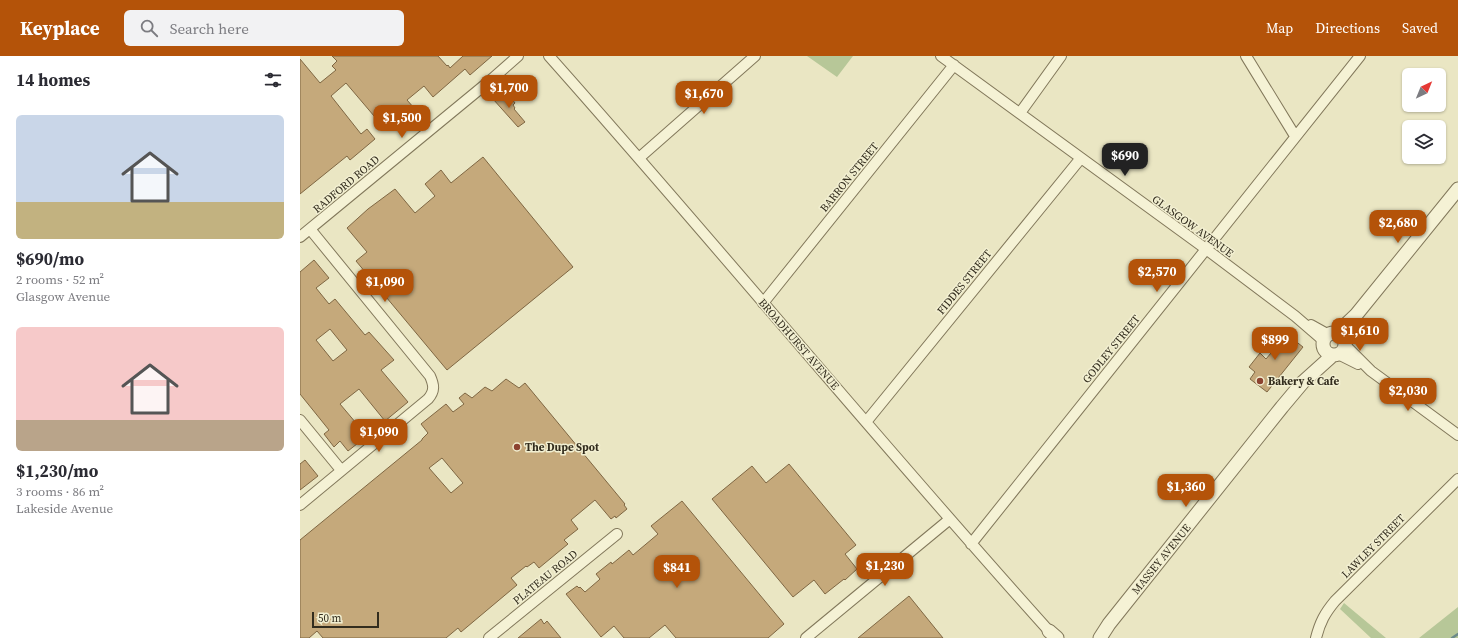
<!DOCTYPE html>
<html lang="en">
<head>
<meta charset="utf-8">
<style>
	body { margin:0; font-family:"Source Serif 4",serif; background:#f2f2f3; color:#2b2b33; height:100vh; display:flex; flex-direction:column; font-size:15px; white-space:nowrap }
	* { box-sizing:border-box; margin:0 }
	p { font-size:13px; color:#7c7c81 }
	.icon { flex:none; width:22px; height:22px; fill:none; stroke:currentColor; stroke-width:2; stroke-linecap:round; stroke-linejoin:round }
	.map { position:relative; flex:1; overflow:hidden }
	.side { display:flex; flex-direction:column; background:#fff; width:300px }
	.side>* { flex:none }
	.needle { width:26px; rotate:43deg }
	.controls { position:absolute; left:1102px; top:12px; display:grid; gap:8px }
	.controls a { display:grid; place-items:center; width:44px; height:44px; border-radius:6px; background:#fff; box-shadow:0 1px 3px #0004; font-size:20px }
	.scale { position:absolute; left:12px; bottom:10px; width:67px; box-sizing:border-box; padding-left:4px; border:2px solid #332d1e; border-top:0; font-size:11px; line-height:14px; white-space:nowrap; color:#332d1e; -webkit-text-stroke:3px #f2efd1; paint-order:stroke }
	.price { position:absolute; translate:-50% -34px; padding:0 9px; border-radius:8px; background:#b45309; color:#fff; font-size:13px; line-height:26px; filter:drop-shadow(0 1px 2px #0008) }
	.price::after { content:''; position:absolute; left:50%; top:24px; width:12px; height:9px; margin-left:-6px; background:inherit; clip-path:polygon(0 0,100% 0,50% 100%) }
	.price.active { background:#222; color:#fff }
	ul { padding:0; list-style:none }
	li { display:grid; align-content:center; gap:8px; height:212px; padding:0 16px }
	li span { display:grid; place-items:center; height:124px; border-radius:6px; color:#555 }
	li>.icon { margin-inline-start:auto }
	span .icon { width:72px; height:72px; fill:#fffc; stroke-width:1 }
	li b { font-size:17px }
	h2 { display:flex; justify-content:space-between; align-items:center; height:48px; padding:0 16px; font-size:17px }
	header { display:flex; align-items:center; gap:24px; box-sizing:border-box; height:56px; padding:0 20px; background:#b45309; color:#fff }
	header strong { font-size:19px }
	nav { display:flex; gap:22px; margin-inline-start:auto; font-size:14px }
	.search { width:280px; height:36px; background:#f2f2f3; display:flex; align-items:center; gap:10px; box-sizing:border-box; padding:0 14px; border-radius:6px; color:#7c7c81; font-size:15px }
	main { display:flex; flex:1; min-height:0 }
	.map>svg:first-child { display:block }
	.green { fill:#b7c798 }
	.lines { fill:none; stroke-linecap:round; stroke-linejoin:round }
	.stream { stroke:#6c8a89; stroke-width:2.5 }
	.building { fill:#c5a97b; stroke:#7f6743; fill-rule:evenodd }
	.minor-casing { stroke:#82785b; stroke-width:12 }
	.tertiary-casing { stroke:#82785b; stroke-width:15 }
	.minor { stroke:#f5f2d5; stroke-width:10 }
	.tertiary { stroke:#f5f2d5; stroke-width:13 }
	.poi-dot { fill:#8c4330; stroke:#f2efd1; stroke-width:1.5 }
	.labels { text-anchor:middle; stroke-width:3; stroke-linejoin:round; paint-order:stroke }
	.street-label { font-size:11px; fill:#332d1e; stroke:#f2efd1 }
	.poi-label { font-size:11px; font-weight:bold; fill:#332d1e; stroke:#f2efd1; text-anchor:start }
</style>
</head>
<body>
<header>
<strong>Keyplace</strong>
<div class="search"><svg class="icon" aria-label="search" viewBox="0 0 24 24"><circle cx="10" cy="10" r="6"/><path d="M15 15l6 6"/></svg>Search here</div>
<nav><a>Map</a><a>Directions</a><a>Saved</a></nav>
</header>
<main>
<section class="side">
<h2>14 homes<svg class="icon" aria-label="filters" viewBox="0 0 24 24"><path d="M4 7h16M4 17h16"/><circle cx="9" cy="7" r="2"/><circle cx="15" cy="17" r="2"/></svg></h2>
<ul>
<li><span style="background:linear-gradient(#c9d6e8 70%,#c2b280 0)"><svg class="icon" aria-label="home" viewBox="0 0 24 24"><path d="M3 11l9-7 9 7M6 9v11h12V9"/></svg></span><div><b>$690/mo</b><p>2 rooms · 52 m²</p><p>Glasgow Avenue</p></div></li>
<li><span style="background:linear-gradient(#f6c9c9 75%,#b9a48a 0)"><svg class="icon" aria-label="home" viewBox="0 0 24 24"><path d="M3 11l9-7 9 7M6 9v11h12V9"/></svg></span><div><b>$1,230/mo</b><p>3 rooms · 86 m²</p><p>Lakeside Avenue</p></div></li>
</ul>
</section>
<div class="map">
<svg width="1158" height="582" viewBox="0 0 1158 582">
	<rect width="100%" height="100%" fill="#eae6c3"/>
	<path class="green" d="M507 0H553L537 21Z
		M1044 547 1086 582H1071L1040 553Z
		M1158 551V582H1119Z"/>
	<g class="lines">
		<path class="stream" d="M1152 582 1158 578"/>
	</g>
	<path class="building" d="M32 0H138L147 10 148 9 150 12 163 0H192L170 19 165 13 133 41 124 30 107 44 114 52 87 74 81 66 80 67 46 27 31 40 61 78 67 73 75 83 50 104 47 100 0 138V3L20 27 36 14 32 10 37 5Z
		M201 36 208 44 211 42 215 47 213 49 215 52 214 53 225 66 218 71 193 43Z
		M183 101 273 211 147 314 56 205 67 196 47 172 68 153 95 133 115 157 135 140 125 128 141 114 151 127Z
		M14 204 29 222 16 232 29 248 35 243 65 279 69 276 94 304 81 314 108 346 85 365 59 333 40 348 67 380 48 395 40 385 34 391 24 378 29 374 0 338V216ZM30 273 47 294 33 305 16 284Z
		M980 273 1003 291 967 336 950 323 955 316 949 311 960 297 966 303 976 291 974 289 979 282 974 279Z
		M206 323 219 332 225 327 325 448 324 449 327 453 316 462 315 460 311 463 295 444 271 464 278 473 264 484 268 488 239 512 234 506 227 511 226 510 211 522 217 529 161 576 158 572 146 582H23L17 575 9 582H0V484L122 384V383L128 377 121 368 146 348 153 356 164 348 159 342 165 337 172 342 185 331 192 335ZM142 402 163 427 151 437 129 412Z
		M5 404 18 420 0 434V408Z
		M489 408 556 489 545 498 557 513 545 524 544 523 525 538 514 524 493 541 412 443 452 410 466 427Z
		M382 445 484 568 468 582H376L365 569 349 582H324L314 570 301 581 266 538 277 530 279 532 280 531 285 536 299 524 300 523 296 518 311 506 312 508 329 494 333 499 358 478 351 470Z
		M609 540 643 582H558Z
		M241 563 244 568 247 565 261 582H218Z"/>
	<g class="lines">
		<defs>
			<path id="minor" d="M249 0C418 190 579 386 749 575
				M641 0 906 193 995 260 1024 285
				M946 0 995 80
				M720 57 761 0
				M339 102 455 0
				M0 181 192 23 218 0
				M463 247 654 9
				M1011 269 1029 279
				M1045 289 1071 315 1158 379
				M1038 298 1058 308
				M0 364 41 414
				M566 366 781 102
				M0 449 128 343C135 335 134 329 130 320L10 173
				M671 488 1060 0
				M189 582 317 478
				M506 582 650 463
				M1016 582C1020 566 1025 557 1035 545L1158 423"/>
			<path id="tertiary" d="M1023 288a11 11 0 1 1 22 0a11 11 0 1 1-22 0Z
				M1036 278 1056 259 1158 133
				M749 575 757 582
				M800 582 809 568 982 351 1003 326 1033 299"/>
		</defs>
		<use href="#minor" class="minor-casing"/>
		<use href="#tertiary" class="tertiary-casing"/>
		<use href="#minor" class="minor"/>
		<use href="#tertiary" class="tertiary"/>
	</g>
	<g class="poi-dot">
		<circle cx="960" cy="325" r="4"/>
		<circle cx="217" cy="391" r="4"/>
	</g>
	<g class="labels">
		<g class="street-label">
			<text transform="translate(549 121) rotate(-51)" y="4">BARRON STREET</text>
			<text transform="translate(46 128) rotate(-40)" y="4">RADFORD ROAD</text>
			<text transform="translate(893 170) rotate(36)" y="4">GLASGOW AVENUE</text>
			<text transform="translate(664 226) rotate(-51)" y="4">FIDDES STREET</text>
			<text transform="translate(499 288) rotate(49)" y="4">BROADHURST AVENUE</text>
			<text transform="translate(811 293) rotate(-51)" y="4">GODLEY STREET</text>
			<text transform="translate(1073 490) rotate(-45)" y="4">LAWLEY STREET</text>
			<text transform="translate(861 503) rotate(-51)" y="4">MASSEY AVENUE</text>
			<text transform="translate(245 521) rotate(-39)" y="4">PLATEAU ROAD</text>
		</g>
		<g class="poi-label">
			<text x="968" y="329">Bakery &amp; Cafe</text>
			<text x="225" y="395">The Dupe Spot</text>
		</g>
	</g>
</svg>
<div class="controls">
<a><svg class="needle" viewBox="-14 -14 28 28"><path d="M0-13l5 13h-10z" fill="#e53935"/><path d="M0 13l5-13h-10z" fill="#7c7c81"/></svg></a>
<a><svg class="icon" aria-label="layers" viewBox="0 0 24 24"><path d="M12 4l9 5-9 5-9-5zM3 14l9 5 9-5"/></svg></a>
</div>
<div class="scale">50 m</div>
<b class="price" style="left:209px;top:53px">$1,700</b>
<b class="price" style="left:404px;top:59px">$1,670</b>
<b class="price" style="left:102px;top:83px">$1,500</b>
<b class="price active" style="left:825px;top:121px">$690</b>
<b class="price" style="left:1098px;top:188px">$2,680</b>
<b class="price" style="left:857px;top:237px">$2,570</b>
<b class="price" style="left:85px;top:247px">$1,090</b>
<b class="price" style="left:1060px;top:296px">$1,610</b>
<b class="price" style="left:975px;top:305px">$899</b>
<b class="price" style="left:1108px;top:356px">$2,030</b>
<b class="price" style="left:79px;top:397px">$1,090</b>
<b class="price" style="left:886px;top:452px">$1,360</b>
<b class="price" style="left:585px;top:531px">$1,230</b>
<b class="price" style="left:377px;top:533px">$841</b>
</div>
</main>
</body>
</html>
